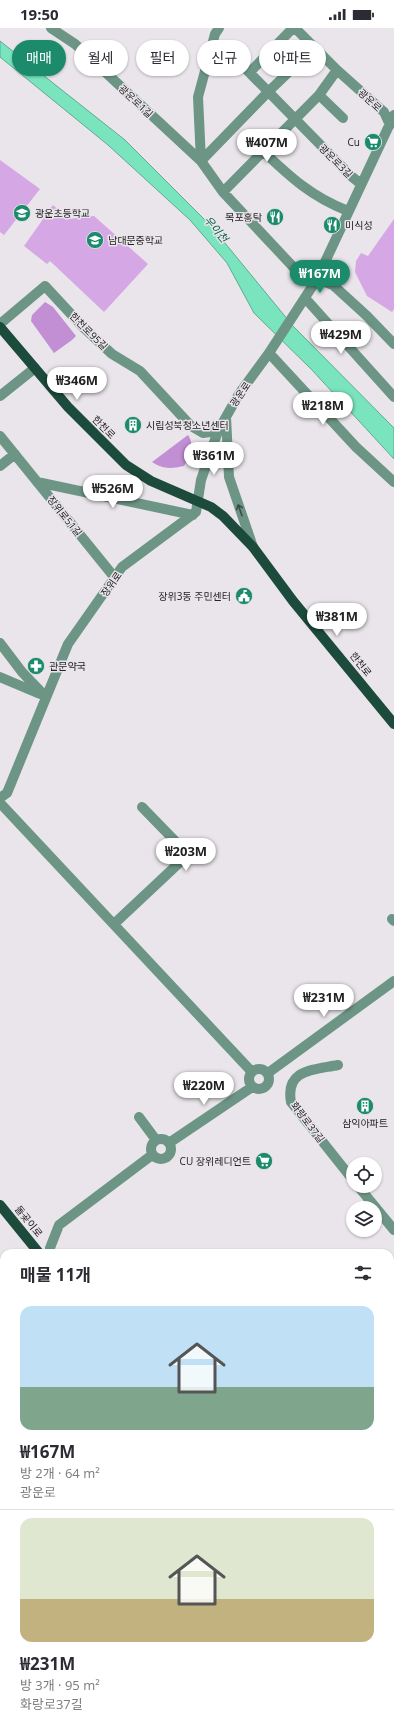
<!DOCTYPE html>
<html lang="ko">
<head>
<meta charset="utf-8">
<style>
	body { margin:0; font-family:"Open Sans","Noto Sans KR",sans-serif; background:#f7f7f7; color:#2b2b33; height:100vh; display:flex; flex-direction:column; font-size:15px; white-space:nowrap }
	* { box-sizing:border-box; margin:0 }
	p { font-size:13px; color:#7c7c81 }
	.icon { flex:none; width:22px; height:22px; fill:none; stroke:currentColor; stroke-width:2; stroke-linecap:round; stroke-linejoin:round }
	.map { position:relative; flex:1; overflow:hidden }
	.details { position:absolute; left:0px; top:1221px; width:394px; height:480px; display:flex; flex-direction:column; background:#fff; border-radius:12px 12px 0 0; box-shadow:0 1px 3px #0004 }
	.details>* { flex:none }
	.top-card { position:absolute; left:12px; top:12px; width:370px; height:36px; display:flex; gap:8px }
	.controls { position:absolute; left:346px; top:1129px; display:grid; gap:8px }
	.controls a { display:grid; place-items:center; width:36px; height:36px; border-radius:50%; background:#fff; box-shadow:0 1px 3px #0004; font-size:20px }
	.price { position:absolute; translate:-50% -34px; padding:0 9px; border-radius:14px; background:#fff; color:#222; font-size:13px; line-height:26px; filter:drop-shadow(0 1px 2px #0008) }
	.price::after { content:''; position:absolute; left:50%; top:24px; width:12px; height:9px; margin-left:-6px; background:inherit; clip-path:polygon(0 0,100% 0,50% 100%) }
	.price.current { background:#1b8b6b; color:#fff }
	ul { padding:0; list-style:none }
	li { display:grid; align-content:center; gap:8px; height:212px; padding:0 20px }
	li+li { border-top:1px solid #e1e1e2 }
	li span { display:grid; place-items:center; height:124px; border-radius:12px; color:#555 }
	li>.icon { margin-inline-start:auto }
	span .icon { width:72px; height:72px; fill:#fffc; stroke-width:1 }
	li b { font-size:17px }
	h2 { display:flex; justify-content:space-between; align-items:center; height:48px; padding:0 20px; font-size:17px }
	.tag { padding:0 14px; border-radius:18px; background:#fff; box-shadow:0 1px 3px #0004; font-size:14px; line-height:36px }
	.tag.current { background:#1b8b6b; color:#fff }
	.status { display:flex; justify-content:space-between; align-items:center; height:28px; padding:0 20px; background:#fff; direction:ltr }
	.status svg { height:11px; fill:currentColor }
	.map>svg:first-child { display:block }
	.green { fill:#d5a7e5 }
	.forest { fill:#c28ed4 }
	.water { fill:#79e4be; stroke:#5faa90 }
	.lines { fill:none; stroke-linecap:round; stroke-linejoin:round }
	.minor { stroke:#6c9585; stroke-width:10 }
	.major { stroke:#1c4b3b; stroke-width:10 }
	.highway { stroke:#0c2f24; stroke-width:12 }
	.oneway { stroke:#3c4a45 }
	.labels { text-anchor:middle; stroke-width:3; stroke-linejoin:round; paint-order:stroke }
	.street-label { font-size:10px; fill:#222123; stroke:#e9e5ea }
	.poi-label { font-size:10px; fill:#222123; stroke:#e9e5ea; text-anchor:start }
	.water-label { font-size:11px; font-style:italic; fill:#056048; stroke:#e9e5ea }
</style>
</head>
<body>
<div class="status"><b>19:50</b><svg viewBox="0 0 49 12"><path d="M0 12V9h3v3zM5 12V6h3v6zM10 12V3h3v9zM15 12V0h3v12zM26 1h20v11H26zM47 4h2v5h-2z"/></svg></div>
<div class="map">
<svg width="394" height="1701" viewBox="0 0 394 1701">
	<rect width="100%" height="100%" fill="#e9e5ea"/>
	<path class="green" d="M0 132 40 161 4 207 0 204Z
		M53 177 69 191 94 188 148 236 104 284 50 233 47 236 24 218Z
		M394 191V281L392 284 367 268 355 244 356 233 361 225 368 228Z"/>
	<path class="forest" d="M45 274 53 279 76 308 72 312 54 325 31 293 32 287Z
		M188 407C195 417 190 429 184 438 170 441 163 441 152 434Z"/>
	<path class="water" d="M0 13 125 112 211 198 293 298 394 400V431L312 342 254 285 227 235 190 192 108 117 0 29Z"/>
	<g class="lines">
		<path class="minor" d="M51 0 75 16 201 133 223 164 297 243 333 257 367 288 394 316
			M295 0 337 42 384 84 390 97
			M242 37 351 148 361 156
			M250 44 293 0
			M319 67 343 90
			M263 123C290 149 312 169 348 183
			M201 133 269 63 315 19
			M201 133 198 69 215 6 219 0
			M223 164 319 67 337 42
			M305 270 394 369
			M0 296 45 258 83 299 112 326 140 343 191 398 203 405 218 403
			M269 325 356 419 394 454
			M0 368 35 340
			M226 389 229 449 253 519
			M0 408 115 550
			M0 438 15 426
			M37 454 193 487
			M0 615 22 644 45 668
			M0 649 40 666
			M0 770 7 765 68 616 122 539 196 484 201 452 218 403 239 366 269 325 317 251 394 87
			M0 775 252 1044
			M392 891 394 893
			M114 896 179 835 180 822 175 813 142 779
			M338 1037C314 1042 285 1041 291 1074L353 1152
			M249 1051a10 10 0 1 1 20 0a10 10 0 1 1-20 0Z
			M268 1045 394 953
			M139 1089 156 1112
			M151 1121a10 10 0 1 1 20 0a10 10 0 1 1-20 0Z
			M169 1115 252 1059
			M358 1158 394 1202
			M50 1220 59 1197 152 1127
			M0 1268 4 1266
			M390 1280 394 1278
			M390 1365 394 1370
			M0 1366 4 1370
			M0 1466 4 1477
			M0 1498 4 1496
			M0 1556 4 1565
			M0 1581 4 1579
			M390 1612 394 1606
			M390 1690 394 1688
			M231 1697 233 1701
			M278 1697 280 1701
			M169 1701 183 1697
			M361 1701 372 1697"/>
		<path class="major" d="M0 299 68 379 126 437 151 453 211 479 223 488 253 519 293 573 394 696
			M0 1177 39 1225
			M390 1442 394 1440
			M390 1646 394 1651
			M0 1684 4 1681
			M4 1701 10 1697"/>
		<path class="highway" d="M390 1421 394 1418
			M390 1435 394 1433
			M0 1677 4 1674
			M0 1692 4 1690"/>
	</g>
	<defs><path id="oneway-shaft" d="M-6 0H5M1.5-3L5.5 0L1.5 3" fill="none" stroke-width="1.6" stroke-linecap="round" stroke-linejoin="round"/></defs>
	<use class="oneway" href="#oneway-shaft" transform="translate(240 482) rotate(-109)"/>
	<defs>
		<symbol id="supermarket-disc" viewBox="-11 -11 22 22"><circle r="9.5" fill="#1b8b6b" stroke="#e9e5ea"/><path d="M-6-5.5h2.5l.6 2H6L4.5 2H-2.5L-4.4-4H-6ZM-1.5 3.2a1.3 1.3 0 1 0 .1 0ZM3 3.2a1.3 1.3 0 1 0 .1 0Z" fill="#fff"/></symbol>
		<symbol id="school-disc" viewBox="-11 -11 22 22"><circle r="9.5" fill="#1b8b6b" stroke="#e9e5ea"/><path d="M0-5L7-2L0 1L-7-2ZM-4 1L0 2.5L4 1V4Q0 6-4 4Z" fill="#fff"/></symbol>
		<symbol id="restaurant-disc" viewBox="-11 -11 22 22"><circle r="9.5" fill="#1b8b6b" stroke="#e9e5ea"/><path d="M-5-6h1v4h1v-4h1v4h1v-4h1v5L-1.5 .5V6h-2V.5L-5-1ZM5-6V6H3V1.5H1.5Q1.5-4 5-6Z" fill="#fff"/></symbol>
		<symbol id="building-disc" viewBox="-11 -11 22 22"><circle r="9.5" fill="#1b8b6b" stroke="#e9e5ea"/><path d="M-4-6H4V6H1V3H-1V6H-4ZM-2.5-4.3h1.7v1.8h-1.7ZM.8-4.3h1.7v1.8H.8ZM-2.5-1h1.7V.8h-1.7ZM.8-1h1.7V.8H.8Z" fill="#fff"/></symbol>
		<symbol id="civic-disc" viewBox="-11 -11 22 22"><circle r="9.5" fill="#1b8b6b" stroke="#e9e5ea"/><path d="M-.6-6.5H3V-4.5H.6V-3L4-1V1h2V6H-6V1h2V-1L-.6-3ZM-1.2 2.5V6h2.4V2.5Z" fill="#fff"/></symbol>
		<symbol id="pharmacy-disc" viewBox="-11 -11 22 22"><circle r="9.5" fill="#1b8b6b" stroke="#e9e5ea"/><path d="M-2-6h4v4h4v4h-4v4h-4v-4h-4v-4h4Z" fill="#fff"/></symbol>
	</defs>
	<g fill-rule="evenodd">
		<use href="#supermarket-disc" x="363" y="104" width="20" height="20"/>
		<use href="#school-disc" x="12" y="175" width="20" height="20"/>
		<use href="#restaurant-disc" x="265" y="179" width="20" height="20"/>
		<use href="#restaurant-disc" x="322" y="187" width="20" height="20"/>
		<use href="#school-disc" x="85" y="202" width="20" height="20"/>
		<use href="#building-disc" x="123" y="387" width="20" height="20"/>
		<use href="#civic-disc" x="234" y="558" width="20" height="20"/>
		<use href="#pharmacy-disc" x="26" y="628" width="20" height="20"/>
		<use href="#building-disc" x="355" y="1068" width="20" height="20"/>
		<use href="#supermarket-disc" x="254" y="1123" width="20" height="20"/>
	</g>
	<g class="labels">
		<g class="street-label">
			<text transform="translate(370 72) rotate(43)" y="4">광운로</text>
			<text transform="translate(136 73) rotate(43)" y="4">광운로1길</text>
			<text transform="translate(336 133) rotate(45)" y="4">광운로3길</text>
			<text transform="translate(89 303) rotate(45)" y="4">한천로95길</text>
			<text transform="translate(240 366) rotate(-56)" y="4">광운로</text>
			<text transform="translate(104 399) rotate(45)" y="4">한천로</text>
			<text transform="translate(65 488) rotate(51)" y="4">장위로51길</text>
			<text transform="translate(111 556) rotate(-55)" y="4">장위로</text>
			<text transform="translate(361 636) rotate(51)" y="4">한천로</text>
			<text transform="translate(308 1094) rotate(53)" y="4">화랑로37길</text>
			<text transform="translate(29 1193) rotate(51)" y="4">돌곶이로</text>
		</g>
		<g class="poi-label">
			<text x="360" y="118" text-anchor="end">Cu</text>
			<text x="35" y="189">광운초등학교</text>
			<text x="262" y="193" text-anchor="end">목포홍탁</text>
			<text x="345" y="201">미식성</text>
			<text x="108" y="216">남대문중학교</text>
			<text x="146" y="401">시립성북청소년센터</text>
			<text x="231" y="572" text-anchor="end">장위3동 주민센터</text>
			<text x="49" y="642">관문약국</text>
			<text x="365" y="1099" text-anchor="middle">삼익아파트</text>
			<text x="251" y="1137" text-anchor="end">CU 장위레디언트</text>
		</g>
		<g class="water-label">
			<text transform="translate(216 201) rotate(50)" y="4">우이천</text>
		</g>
	</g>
</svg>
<div class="controls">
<a><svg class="icon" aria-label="locate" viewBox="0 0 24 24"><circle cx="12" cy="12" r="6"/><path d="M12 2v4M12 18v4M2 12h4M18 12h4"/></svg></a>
<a><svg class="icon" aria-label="layers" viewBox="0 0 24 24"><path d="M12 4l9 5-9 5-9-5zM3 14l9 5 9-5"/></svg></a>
</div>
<b class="price" style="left:267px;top:135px">₩407M</b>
<b class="price current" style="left:320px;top:266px">₩167M</b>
<b class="price" style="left:341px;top:327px">₩429M</b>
<b class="price" style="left:77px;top:373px">₩346M</b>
<b class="price" style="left:323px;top:398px">₩218M</b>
<b class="price" style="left:214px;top:448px">₩361M</b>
<b class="price" style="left:113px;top:481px">₩526M</b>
<b class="price" style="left:337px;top:609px">₩381M</b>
<b class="price" style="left:186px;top:844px">₩203M</b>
<b class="price" style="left:324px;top:990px">₩231M</b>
<b class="price" style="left:204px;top:1078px">₩220M</b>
<div class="top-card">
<a class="tag current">매매</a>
<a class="tag">월세</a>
<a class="tag">필터</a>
<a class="tag">신규</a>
<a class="tag">아파트</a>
</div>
<section class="details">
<h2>매물 11개<svg class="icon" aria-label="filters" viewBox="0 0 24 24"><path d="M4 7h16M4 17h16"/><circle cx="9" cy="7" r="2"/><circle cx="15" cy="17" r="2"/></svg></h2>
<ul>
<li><span style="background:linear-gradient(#bfe0f5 65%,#7fa58c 0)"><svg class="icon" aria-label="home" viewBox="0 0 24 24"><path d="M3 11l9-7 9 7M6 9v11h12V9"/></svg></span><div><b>₩167M</b><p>방 2개 · 64 m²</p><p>광운로</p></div></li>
<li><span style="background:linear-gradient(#dfe7d0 65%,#c2b280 0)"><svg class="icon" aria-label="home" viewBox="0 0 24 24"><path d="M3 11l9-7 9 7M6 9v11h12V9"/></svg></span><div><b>₩231M</b><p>방 3개 · 95 m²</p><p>화랑로37길</p></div></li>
</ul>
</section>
</div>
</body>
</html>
